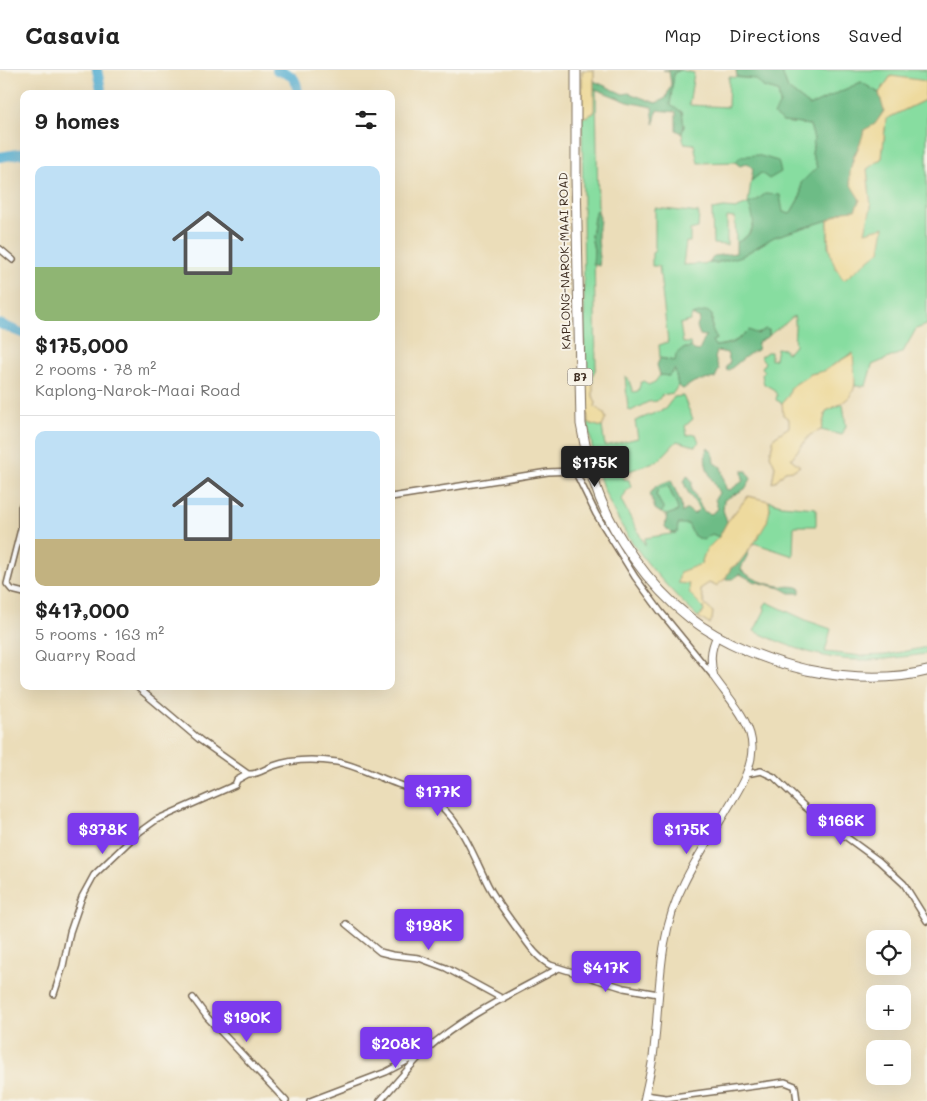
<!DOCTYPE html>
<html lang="en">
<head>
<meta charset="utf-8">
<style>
	body { margin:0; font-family:Mali,sans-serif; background:#f6f6f6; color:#222; height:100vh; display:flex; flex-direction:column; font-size:19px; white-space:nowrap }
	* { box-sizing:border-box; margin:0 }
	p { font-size:16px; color:#767676 }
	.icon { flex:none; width:28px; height:28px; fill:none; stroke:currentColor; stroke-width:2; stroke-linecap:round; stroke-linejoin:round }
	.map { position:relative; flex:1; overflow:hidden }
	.side { position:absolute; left:20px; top:20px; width:375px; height:600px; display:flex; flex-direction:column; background:#fff; border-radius:10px; box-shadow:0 5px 20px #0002 }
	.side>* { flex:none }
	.tools { position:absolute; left:866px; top:860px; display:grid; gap:10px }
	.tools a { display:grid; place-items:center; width:45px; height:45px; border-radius:10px; background:#fff; box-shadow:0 5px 20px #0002; font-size:25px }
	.price { position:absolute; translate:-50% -42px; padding:0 11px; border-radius:5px; background:#7c3aed; color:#fff; font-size:16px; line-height:32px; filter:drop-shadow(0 1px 2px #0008) }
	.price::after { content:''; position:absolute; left:50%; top:30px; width:15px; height:11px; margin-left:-8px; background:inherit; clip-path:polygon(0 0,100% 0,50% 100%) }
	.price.current { background:#222; color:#fff }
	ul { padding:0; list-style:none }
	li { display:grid; align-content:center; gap:10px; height:265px; padding:0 15px }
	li+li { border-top:1px solid #e0e0e0 }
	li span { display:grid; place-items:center; height:155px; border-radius:10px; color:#555 }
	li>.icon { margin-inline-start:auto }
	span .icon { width:90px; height:90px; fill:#fffc; stroke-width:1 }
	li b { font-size:21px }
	h2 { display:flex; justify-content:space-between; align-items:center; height:60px; padding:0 15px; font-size:21px }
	header { display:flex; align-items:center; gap:30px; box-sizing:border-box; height:70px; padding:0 25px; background:#fff; border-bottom:1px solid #e0e0e0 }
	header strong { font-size:24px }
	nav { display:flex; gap:28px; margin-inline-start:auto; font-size:18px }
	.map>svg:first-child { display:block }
	.green { fill:#87dda0; stroke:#61845f }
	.forest { fill:#6dbc86; stroke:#547352 }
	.sand { fill:#eeda9e; stroke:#94825e }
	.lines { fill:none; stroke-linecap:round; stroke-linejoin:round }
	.river { stroke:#55afd2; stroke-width:10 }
	.street-casing { stroke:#796954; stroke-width:8 }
	.secondary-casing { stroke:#796954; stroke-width:9 }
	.highway-casing { stroke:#796954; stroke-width:11 }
	.street { stroke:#fff; stroke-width:5 }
	.secondary { stroke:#fff; stroke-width:7 }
	.highway { stroke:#fff; stroke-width:9 }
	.labels { text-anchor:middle; stroke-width:4; stroke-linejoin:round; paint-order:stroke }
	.shield { fill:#f7f3e8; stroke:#73665b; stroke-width:1 }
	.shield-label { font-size:11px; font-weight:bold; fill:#3b2a1e }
	.street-label { font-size:12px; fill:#3b2a1e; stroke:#f7f3e8 }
</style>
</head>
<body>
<header>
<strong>Casavia</strong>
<nav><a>Map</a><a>Directions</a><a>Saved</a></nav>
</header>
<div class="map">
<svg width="927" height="1031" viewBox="0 0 927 1031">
	<rect width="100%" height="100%" fill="#f7f3e8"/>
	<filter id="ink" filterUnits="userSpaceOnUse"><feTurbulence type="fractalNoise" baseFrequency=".02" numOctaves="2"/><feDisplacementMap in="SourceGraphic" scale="10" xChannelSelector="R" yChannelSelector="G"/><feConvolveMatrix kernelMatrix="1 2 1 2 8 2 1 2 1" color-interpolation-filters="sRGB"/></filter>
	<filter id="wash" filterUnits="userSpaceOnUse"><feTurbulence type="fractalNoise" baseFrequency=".0096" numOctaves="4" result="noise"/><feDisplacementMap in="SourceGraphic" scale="20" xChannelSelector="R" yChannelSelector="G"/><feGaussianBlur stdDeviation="1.12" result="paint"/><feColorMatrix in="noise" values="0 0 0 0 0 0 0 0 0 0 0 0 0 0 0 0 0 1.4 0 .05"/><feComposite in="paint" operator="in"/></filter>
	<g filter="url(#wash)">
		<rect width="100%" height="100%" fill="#ebddb9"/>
		<path class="green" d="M680 0 694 3 689 35 728 37 729 7 756 9 763 17 778 21 783 52 810 55 814 69 812 84 817 97 801 113V125L790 144 783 142 765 124 756 131C754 152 756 163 736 173L735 148 727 147V175L713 174 712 140 724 138 735 139 748 134 751 111 761 103 741 86 735 92 698 93 694 74 684 73 682 63 684 56 682 42 670 35 674 3Z
			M781 0H927V255L916 259 903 282 872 295 866 316H855L852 283 824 301 811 304 791 317 788 326 782 333 776 330 777 325 773 319 764 314 762 305 765 301 762 298 765 292 760 287 767 282H771V290L775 289 777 278 784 279 787 283 795 276C793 266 797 255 794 246 789 249 788 252 783 255 778 259 773 261 769 266V260L758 264 749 260C739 271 730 274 715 276L712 271 717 269 712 259V245H692L690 251 680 254 683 273H690L691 277 682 279 675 291 660 288 659 275 668 272 659 196H652V183L655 181V138L699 143 698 158 690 160V172H686L683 195 716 193 742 186 774 167 828 150V178L864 163 871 137 867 99 882 88 886 49 925 30 891 6 879 23 861 12 810 36 788 19Z
			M593 18 596 19 598 141 595 142 591 166 594 180 596 298 593 304V312L585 311 582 48 594 43Z
			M675 298 678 316 673 323 662 325 657 331 648 332 631 341 628 339 625 306 628 308 633 322 638 321 641 312 644 311 648 315 655 312 660 305 669 306Z
			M683 326 693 349 685 356 687 365 696 364 699 372 695 376 677 371 659 390 621 404 624 409 629 410 631 417 626 421 625 425 621 430 645 475V468L677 463 678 453 688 454 694 466 712 464 719 467 706 480 701 495 689 514 691 524 703 537 704 542 698 547C658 509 623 469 603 417 595 397 592 375 588 353L602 357 605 376 638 368 635 351 665 339 674 327Z
			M843 334 846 356 842 365 821 360 826 341Z
			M668 416 677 436 678 441 667 445 661 443 663 438 656 425 658 419Z
			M769 431 781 435 816 438V456H794L793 486 754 473 770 439Z
			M767 532 808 551 831 559 825 582 862 586 886 585 927 577V584C907 586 886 590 865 590 826 591 789 577 754 561L765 540 764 536Z"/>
		<path class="forest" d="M663 0H680L674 3 670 35 682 42 684 56 682 63 676 60V42L657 40 654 54 652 37 628 32 593 18 594 11 623 24 629 23 656 33 666 28 671 14 669 1Z
			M736 0H781L788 19 810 36 861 12 879 23 884 40 875 55 864 60 862 71 853 86 850 112 860 130 855 140 844 141 828 150 774 167 742 186 716 193H709L714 186 736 183V173C756 163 757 153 748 134L756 131 765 124 780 125 783 142 790 144 801 125V113L817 97 812 84 814 69 810 55 783 52 774 45 780 33 778 21 763 17 756 9 737 7Z
			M757 85 778 91 781 102 769 109 761 103 751 111 753 99 748 93 740 96 735 92 741 86Z
			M595 141H598C602 154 598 154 598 166 598 176 601 185 599 196L593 194 594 180 591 166Z
			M707 241 712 245V259L717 269 712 271 715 276C730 275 739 271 749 260L758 264 765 259 769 260V266L758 272 757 280C746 284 737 295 727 301L726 297 730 292 727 283 717 281 715 288 719 299 715 308 694 312 683 319 678 316 675 299 669 306 660 305 657 295 660 288 675 291 676 284 682 279 691 277 694 280 699 281 706 266 700 265 697 257 700 249 692 245Z
			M708 377 713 383 714 393 721 397 726 419 730 420 743 411 742 401H747L751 409 745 419 724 430 723 440 727 452 719 467 712 464 703 470 694 466 688 454H678L677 463H671L665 457 667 445 678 441 677 436 668 416 658 419 656 425 664 439 661 443 655 439 650 424 656 416 671 410 681 433 682 443 687 439 694 444 699 439C694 430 686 422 684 412L687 405 692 411V419L703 441 711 444 718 439 715 429 719 423C712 408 700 394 708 377Z
			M749 480C748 488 742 492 741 500 752 509 765 514 779 516 787 517 793 515 800 518V523H790L781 518 753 511 740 504 733 509H725L731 498 739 493Z"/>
		<path class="sand" d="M582 0H594V43L582 48Z
			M891 6 926 11 925 30 886 49 882 88 867 99 871 137 865 162 884 157 880 181 844 210C828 190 828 175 828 150L844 141 855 140 860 130C857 124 851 117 850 111 848 92 861 77 864 60L875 54 884 41 879 23Z
			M853 283C855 318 862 325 826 341L821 360 810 365 791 389 800 396 794 400 785 401 777 410 772 413 775 396 770 385 774 367 789 357V349L783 345 782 333 788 326 791 317 811 304 824 301Z
			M585 312H593V326L596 333 595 337 603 342 606 348 602 357 588 353Z
			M748 426 769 431 770 439 767 452 757 469 739 493 731 498 725 509 716 516 709 513 700 519 705 535 713 542 712 550 709 554 698 547 704 542 703 537 690 524 689 514 678 513 680 502 701 494 706 480 719 467 727 452Z"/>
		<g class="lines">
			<path class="river" d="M97 0 102 24
				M277 0C292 5 297 7 298 24
				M0 87 24 83
				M0 254 24 264"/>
		</g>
	</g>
	<g filter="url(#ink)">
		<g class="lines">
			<defs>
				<path id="street" d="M0 179 13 190
					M391 427 548 402 575 401 596 444 635 507 660 541 714 607
					M24 433 21 437V459L7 514 12 520 24 523
					M136 616 200 670 248 704
					M248 704C258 705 264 699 273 696 292 689 317 689 337 692 354 695 371 704 387 710 401 716 416 719 429 727 461 748 472 783 488 815 495 829 506 843 515 856 526 870 534 886 550 895L624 918 658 924
					M747 704 761 701 774 707 805 737 879 791 904 814 927 851
					M346 854 380 882 392 885 419 888 446 898 503 929
					M54 924 63 896 70 862 82 827 94 805 138 763 156 750 235 715 237 710 248 704
					M193 928 207 947 286 1031
					M645 1025 666 1028 785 1012 795 1016 797 1031
					M310 1031 386 1002 424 982
					M380 1031C395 1014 410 996 426 980 465 945 514 923 559 898"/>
				<path id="secondary" d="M644 1031C647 1016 651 1001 653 987 661 928 656 867 684 813 696 788 712 765 726 741 737 722 751 703 752 679 753 652 729 629 714 607 710 592 710 580 717 566"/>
				<path id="highway" d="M576 0V107L581 354C585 374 588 394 595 414 610 462 650 517 690 548 722 573 768 591 807 600 846 608 888 611 927 601"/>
			</defs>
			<use href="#street" class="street-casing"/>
			<use href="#secondary" class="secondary-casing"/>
			<use href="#highway" class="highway-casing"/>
			<use href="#street" class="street"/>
			<use href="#secondary" class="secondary"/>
			<use href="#highway" class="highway"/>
		</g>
	</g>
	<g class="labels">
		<rect class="shield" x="567.5" y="298.5" width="25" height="17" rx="4"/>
		<g class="shield-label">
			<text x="580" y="311">B7</text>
		</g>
		<g class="street-label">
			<text transform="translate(565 191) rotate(-91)" y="4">KAPLONG-NAROK-MAAI ROAD</text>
		</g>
	</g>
</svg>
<div class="tools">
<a><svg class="icon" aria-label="locate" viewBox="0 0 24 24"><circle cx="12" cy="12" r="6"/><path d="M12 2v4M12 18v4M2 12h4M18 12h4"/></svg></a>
<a>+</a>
<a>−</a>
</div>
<b class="price current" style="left:595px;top:418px">$175K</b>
<b class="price" style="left:438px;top:747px">$177K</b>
<b class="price" style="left:841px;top:776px">$166K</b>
<b class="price" style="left:103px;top:785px">$378K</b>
<b class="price" style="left:687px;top:785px">$175K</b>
<b class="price" style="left:429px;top:881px">$198K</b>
<b class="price" style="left:606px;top:923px">$417K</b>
<b class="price" style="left:247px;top:973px">$190K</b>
<b class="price" style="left:396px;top:999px">$208K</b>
<section class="side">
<h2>9 homes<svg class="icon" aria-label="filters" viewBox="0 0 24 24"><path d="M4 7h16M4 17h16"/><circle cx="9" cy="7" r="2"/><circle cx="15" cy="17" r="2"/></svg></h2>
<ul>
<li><span style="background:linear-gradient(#bfe0f5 65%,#8fb573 0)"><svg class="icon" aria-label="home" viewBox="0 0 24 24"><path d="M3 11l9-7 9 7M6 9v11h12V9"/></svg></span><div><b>$175,000</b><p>2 rooms · 78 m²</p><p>Kaplong-Narok-Maai Road</p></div></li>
<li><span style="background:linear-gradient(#bfe0f5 70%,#c2b280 0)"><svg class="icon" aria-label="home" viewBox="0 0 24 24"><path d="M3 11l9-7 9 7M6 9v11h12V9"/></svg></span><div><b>$417,000</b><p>5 rooms · 163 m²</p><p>Quarry Road</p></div></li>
</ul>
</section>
</div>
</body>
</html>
